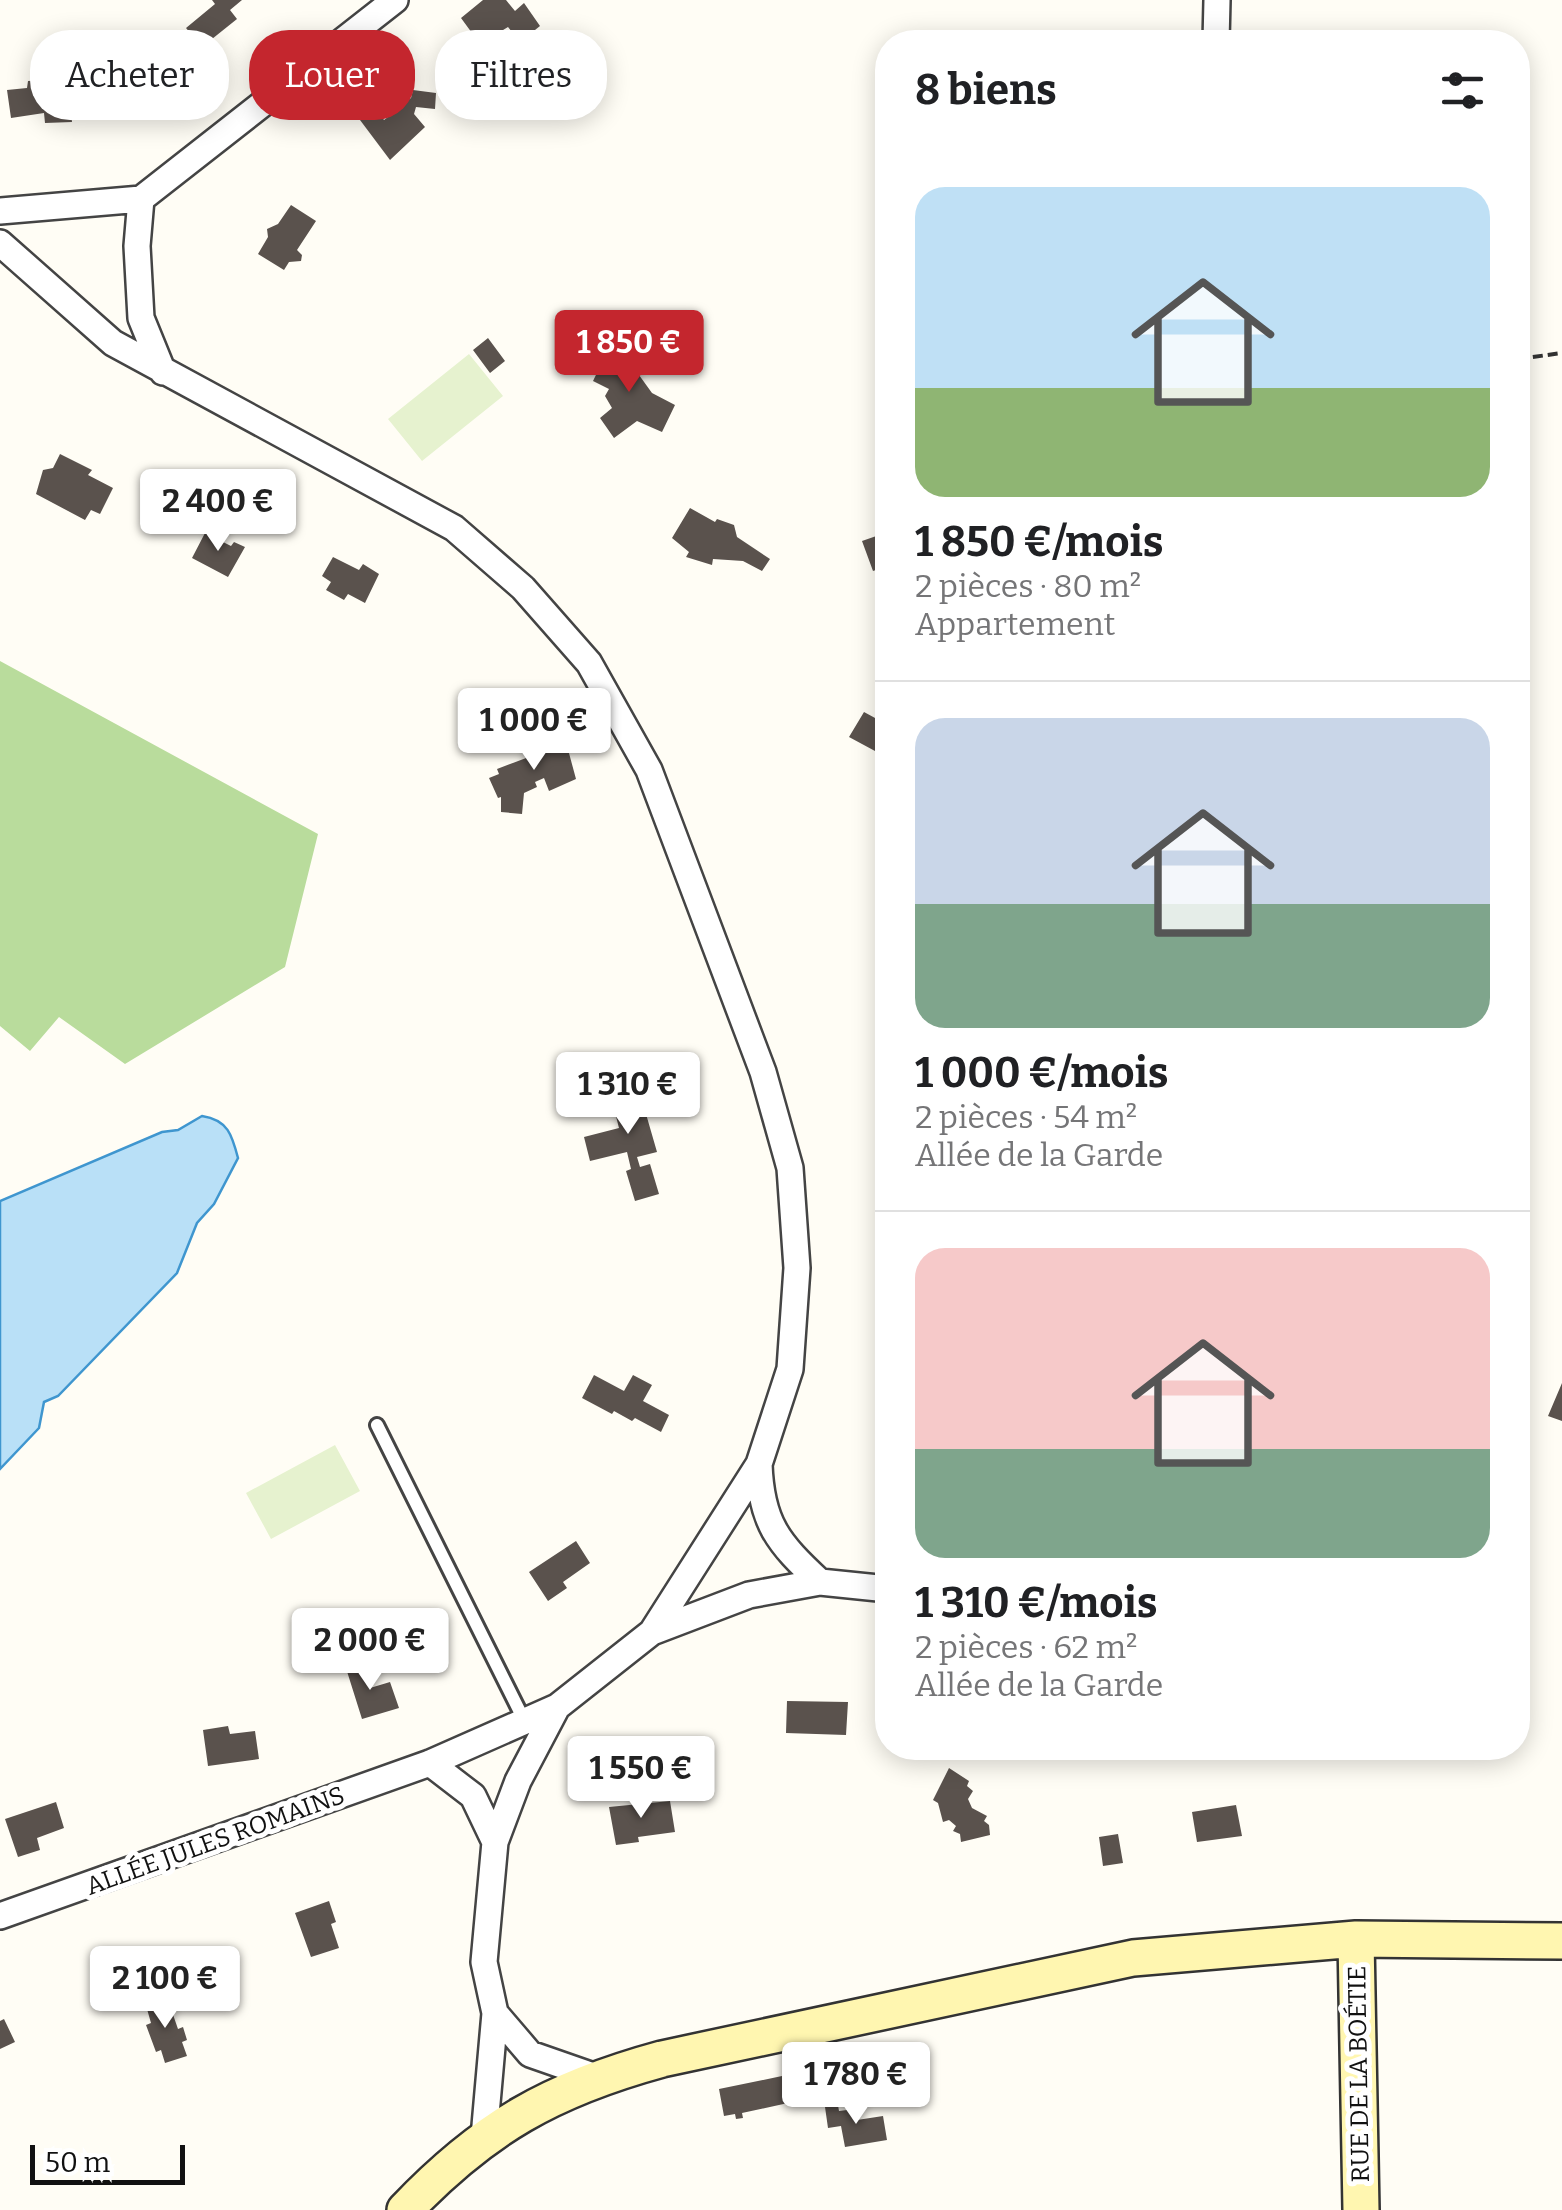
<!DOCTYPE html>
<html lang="fr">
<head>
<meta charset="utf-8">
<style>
	body { margin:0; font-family:Bitter,serif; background:#f2f2f2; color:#202124; height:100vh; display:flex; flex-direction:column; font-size:38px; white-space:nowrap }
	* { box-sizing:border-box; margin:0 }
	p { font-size:32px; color:#757577 }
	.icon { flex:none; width:55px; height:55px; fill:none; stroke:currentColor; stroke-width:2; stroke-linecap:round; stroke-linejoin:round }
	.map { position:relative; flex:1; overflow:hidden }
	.details { position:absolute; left:875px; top:30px; width:655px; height:1730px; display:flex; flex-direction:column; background:#fff; border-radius:40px; box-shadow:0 5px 25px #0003 }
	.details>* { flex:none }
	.banner { position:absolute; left:30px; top:30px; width:695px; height:90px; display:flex; gap:20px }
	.scale { position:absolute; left:30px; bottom:25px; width:155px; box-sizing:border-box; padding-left:10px; border:5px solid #111; border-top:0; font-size:28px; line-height:35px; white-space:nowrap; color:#111; -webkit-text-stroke:8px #fff; paint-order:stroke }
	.price { position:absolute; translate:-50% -85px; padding:0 22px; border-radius:10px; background:#fff; color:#222; font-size:32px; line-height:65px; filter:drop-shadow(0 2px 5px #0008) }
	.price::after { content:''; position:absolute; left:50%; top:60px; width:30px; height:22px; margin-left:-15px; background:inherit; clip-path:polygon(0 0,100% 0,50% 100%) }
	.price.current { background:#c4262e; color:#fff }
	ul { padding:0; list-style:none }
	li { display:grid; align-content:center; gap:20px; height:530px; padding:0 40px }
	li+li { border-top:2px solid #e0e0e0 }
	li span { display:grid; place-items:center; height:310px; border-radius:30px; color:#555 }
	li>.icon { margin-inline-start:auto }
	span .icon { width:180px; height:180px; fill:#fffc; stroke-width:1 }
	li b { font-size:42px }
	h2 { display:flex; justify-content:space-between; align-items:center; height:120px; padding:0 40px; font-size:42px }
	.pill { padding:0 35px; border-radius:40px; background:#fff; box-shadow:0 5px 25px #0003; font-size:35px; line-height:90px }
	.pill.current { background:#c4262e; color:#fff }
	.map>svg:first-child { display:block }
	.forest { fill:#b9dc9c }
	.pitch { fill:#e6f2cf }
	.water { fill:#b9e0f7; stroke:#3f96cf; stroke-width:2.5 }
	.building { fill:#5a524d }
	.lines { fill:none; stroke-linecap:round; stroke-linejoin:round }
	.lane-casing { stroke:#444; stroke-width:18 }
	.street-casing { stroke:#444; stroke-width:30 }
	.secondary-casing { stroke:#333; stroke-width:40 }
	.path { stroke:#333; stroke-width:4; stroke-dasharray:10 5; stroke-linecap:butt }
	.lane { stroke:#fff; stroke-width:12 }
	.street { stroke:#fff; stroke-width:25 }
	.secondary { stroke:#fff6b0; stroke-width:35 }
	.labels { text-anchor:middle; stroke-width:10; stroke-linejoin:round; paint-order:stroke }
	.street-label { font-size:25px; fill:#111; stroke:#fff }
</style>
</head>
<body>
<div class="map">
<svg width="1562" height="2210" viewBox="0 0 1562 2210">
	<rect width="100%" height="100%" fill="#fffdf5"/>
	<path class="forest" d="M0 661 318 834 285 967 125 1064 59 1017 30 1051 0 1026Z"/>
	<path class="pitch" d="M469 354 503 396 422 461 388 419Z
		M335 1445 360 1491 271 1539 246 1493Z"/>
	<path class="water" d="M202 1116C228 1120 232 1135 238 1158L214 1204 197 1223 177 1273 58 1396 44 1402 39 1428 0 1469V1201L162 1132 178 1130Z"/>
	<path class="building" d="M212 0H242L230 10 237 19 202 47 186 28 215 4Z
		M483 0H506L515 11 524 3 540 26 520 42 508 27 480 44 461 18Z
		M43 80 44 85 67 83 72 122 45 123 44 113 11 118 7 90 27 88 28 81Z
		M413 90 436 93 435 109 416 107 414 114 425 127 390 160 357 116 373 104 384 120 392 114 386 106 400 95 405 102 411 98Z
		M291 205 316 221 297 250 302 255 301 261 289 262 284 270 258 254 268 237 267 229 278 224Z
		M616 334 630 350 619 365 630 380 639 375 652 393 675 405 662 432 637 421 614 438 600 418 612 408 605 396 609 389 593 381Z
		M488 338 505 361 490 373 473 350Z
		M60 454 92 470 88 475 113 488 100 514 91 510 85 520 36 494 43 470 53 468Z
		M690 508 715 522 717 519 734 525 737 537 770 559 762 571 743 561 713 559 712 565 686 557 689 552 672 538Z
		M205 533 231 546 234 542 245 547 228 577 192 558Z
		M885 533 888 566 873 571 862 541Z
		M333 557 359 570 363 564 379 574 365 603 348 594 344 600 326 590 331 582 322 576Z
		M864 712 888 725V758L849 737Z
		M555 729 561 744 566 742 576 779 549 791 544 778 535 782 537 787 524 793 522 814 501 812V797L498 798 489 778 499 774 497 769 542 752 536 737Z
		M646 1075 651 1093 630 1099 633 1110 644 1107 657 1152 637 1157 640 1167 650 1164 659 1194 635 1201 626 1171 631 1169 627 1152 590 1161 584 1137 619 1128 608 1086Z
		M594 1375 624 1391 633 1375 652 1385 643 1401 669 1415 661 1432 635 1418 632 1421 614 1411 612 1414 582 1398Z
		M1562 1383V1421L1548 1416Z
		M576 1541 590 1563 563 1582 567 1588 548 1601 529 1572Z
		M361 1660 370 1688 390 1682 399 1708 362 1719 345 1665Z
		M787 1701 848 1702 846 1735 786 1733Z
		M228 1726 230 1734 255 1731 259 1759 208 1766 203 1730Z
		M949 1768 969 1781 967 1786 973 1791 968 1799 972 1808 987 1816 984 1821 989 1825 990 1835 961 1842 960 1834 953 1831 956 1826 949 1820 943 1822 938 1803 933 1800Z
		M670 1801 675 1832 638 1837 639 1842 616 1845 609 1807Z
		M56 1802 64 1828 37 1838 40 1850 18 1857 5 1819Z
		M1236 1805 1242 1836 1197 1842 1192 1812Z
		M1118 1834 1123 1863 1103 1866 1099 1837Z
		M329 1901 336 1922 331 1924 339 1948 311 1957 295 1913Z
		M160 1997 164 2008 170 2006 178 2029 183 2027 187 2040 182 2042 187 2056 165 2063 161 2050 156 2052 146 2025 151 2023 145 2002Z
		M4 2019 15 2042 0 2049V2021Z
		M782 2076 788 2103 742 2113 743 2118 736 2119 735 2114 724 2116 719 2089Z
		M838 2105 839 2111 855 2109 857 2120 883 2116 887 2140 845 2147 841 2126 828 2128 825 2107Z"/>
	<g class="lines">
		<defs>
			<path id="lane" d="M377 1425 525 1722"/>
			<path id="street" d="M1216 42 1217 0
				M141 199 395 0
				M0 211 141 199 137 246 141 318 163 372
				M0 243 113 343 454 528 523 588 589 663 649 770 763 1072 790 1168 797 1268 790 1369 759 1464 652 1632 557 1707 518 1781 495 1842 484 1962 495 2013 484 2137
				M820 1582 888 1589
				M652 1632 749 1595 820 1582C778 1543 761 1523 759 1464
				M430 1763 473 1796 495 1842
				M0 1916 430 1763 557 1707
				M495 2013 530 2054 596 2077"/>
			<path id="secondary" d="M1356 1939 1361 2210
				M405 2210C484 2127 552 2089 662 2059L1133 1958 1356 1939 1562 1941"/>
		</defs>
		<use href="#lane" class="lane-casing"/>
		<use href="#street" class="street-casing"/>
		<use href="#secondary" class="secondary-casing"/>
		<path class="path" d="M1518 359 1562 353"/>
		<use href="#lane" class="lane"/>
		<use href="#street" class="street"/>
		<use href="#secondary" class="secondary"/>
	</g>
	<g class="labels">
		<g class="street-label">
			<text transform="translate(215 1840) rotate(-20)" y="9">ALLÉE JULES ROMAINS</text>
			<text transform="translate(1358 2074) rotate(-91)" y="9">RUE DE LA BOÉTIE</text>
		</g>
	</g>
</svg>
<div class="scale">50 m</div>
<b class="price current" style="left:629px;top:395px">1 850 €</b>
<b class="price" style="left:218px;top:554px">2 400 €</b>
<b class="price" style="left:534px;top:773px">1 000 €</b>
<b class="price" style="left:628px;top:1137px">1 310 €</b>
<b class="price" style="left:370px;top:1693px">2 000 €</b>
<b class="price" style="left:641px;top:1821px">1 550 €</b>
<b class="price" style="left:165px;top:2031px">2 100 €</b>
<b class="price" style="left:856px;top:2127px">1 780 €</b>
<div class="banner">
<a class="pill">Acheter</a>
<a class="pill current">Louer</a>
<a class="pill">Filtres</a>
</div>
<section class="details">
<h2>8 biens<svg class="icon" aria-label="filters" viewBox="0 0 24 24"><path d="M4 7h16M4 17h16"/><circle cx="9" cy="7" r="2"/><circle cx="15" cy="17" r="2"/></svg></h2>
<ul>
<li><span style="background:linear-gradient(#bfe0f5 65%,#8fb573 0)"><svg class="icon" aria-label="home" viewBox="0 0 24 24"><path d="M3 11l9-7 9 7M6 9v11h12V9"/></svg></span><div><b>1 850 €/mois</b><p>2 pièces · 80 m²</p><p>Appartement</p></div></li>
<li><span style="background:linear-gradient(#c9d6e8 60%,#7fa58c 0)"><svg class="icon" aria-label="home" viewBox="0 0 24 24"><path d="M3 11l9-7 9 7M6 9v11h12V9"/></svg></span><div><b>1 000 €/mois</b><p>2 pièces · 54 m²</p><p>Allée de la Garde</p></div></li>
<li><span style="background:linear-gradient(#f6c9c9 65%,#7fa58c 0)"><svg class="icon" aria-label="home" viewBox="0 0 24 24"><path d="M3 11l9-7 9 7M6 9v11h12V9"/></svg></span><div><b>1 310 €/mois</b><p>2 pièces · 62 m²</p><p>Allée de la Garde</p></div></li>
</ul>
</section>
</div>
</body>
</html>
